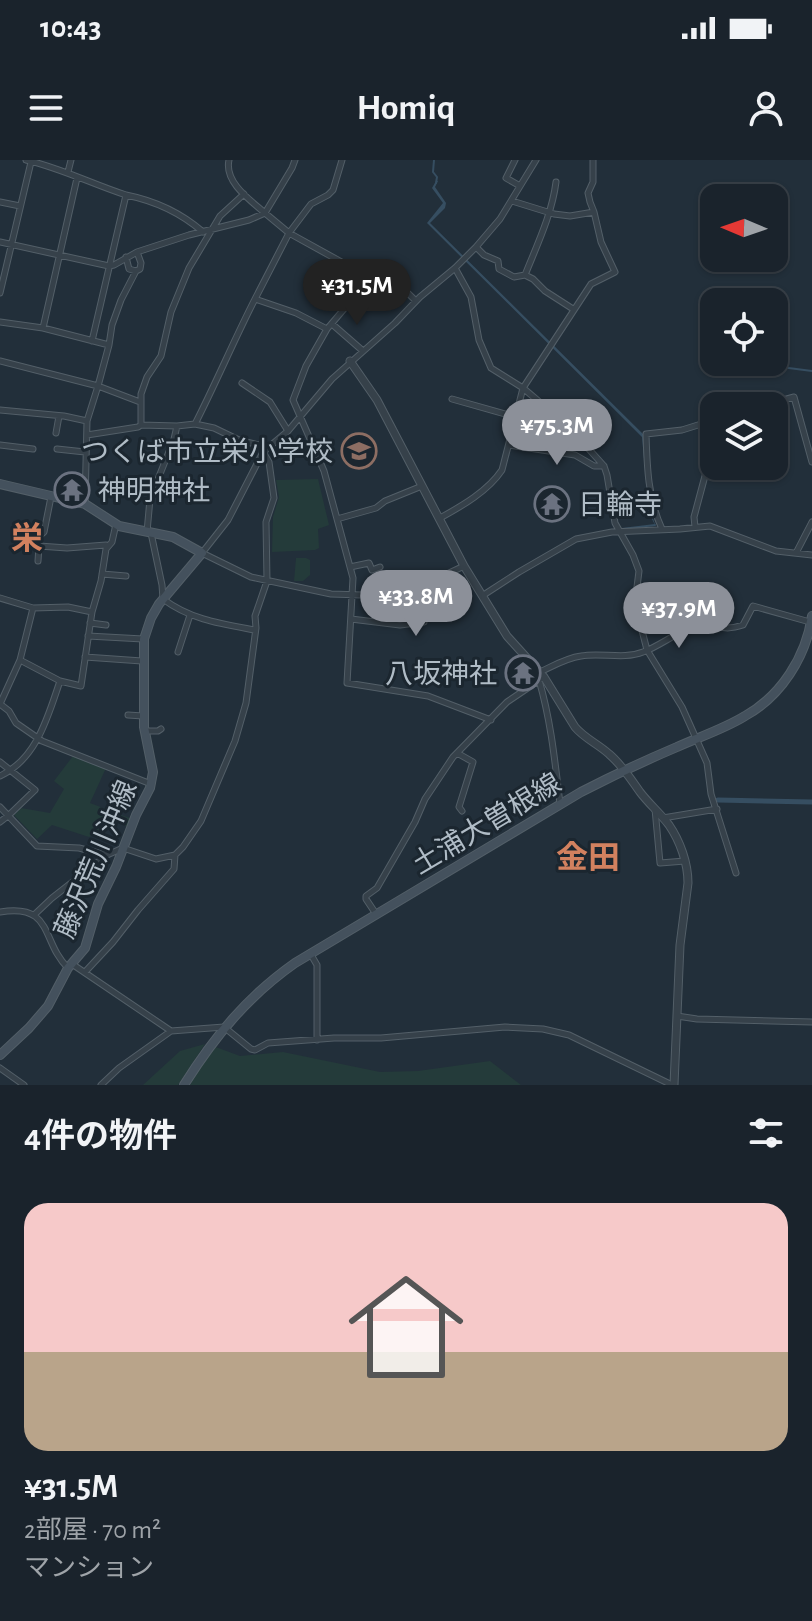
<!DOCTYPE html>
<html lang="ja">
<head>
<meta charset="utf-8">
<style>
	body { margin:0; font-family:"Alegreya Sans","Noto Sans JP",sans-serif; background:#272f38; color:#f1f3f6; height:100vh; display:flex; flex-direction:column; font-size:30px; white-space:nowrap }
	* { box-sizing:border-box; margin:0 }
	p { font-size:26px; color:#9fa4a9 }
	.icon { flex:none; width:44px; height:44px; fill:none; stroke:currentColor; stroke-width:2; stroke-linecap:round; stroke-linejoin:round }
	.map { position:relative; height:925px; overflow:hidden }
	.drawer { display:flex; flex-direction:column; background:#1a232c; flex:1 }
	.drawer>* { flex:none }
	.needle { width:52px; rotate:272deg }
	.controls { position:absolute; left:700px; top:24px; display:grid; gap:16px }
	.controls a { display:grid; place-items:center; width:88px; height:88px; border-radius:16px; background:#1a232c; box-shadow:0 2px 6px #0004,0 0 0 2px #384048; font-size:40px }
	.price { position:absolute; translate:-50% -68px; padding:0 18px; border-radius:28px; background:#8c9099; color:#fff; font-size:26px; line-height:52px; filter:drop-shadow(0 2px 4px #0008) }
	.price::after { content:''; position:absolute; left:50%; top:48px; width:24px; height:18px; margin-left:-12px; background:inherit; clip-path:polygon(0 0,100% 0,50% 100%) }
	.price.current { background:#222; color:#fff }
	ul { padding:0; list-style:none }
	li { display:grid; align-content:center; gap:16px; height:424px; padding:0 24px }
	li span { display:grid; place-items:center; height:248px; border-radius:24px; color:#555 }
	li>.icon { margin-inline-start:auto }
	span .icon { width:144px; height:144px; fill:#fffc; stroke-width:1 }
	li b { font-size:34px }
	h2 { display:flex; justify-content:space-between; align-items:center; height:96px; padding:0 24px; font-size:34px }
	.status { display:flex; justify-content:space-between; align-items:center; height:56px; padding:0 40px; background:#1a232c; direction:ltr }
	.status svg { height:22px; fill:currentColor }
	header { display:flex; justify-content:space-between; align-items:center; height:104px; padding:0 24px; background:#1a232c; font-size:36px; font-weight:600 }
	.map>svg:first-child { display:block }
	.green { fill:#243b3a }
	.water { fill:#364e61 }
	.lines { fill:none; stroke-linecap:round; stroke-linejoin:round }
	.stream { stroke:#364e61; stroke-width:2 }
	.canal { stroke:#364e61; stroke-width:5 }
	.minor-casing { stroke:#535f68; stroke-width:7 }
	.tertiary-casing { stroke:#535f68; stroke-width:9 }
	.secondary-casing { stroke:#535f68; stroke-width:10 }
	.minor { stroke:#36414a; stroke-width:5 }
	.tertiary { stroke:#36414a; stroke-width:7 }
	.secondary { stroke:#44515d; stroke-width:8 }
	.labels { text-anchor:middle; stroke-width:6; stroke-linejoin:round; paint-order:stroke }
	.poi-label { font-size:28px; fill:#b0bcc6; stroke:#1b262f; text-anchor:end }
	.street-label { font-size:28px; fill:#b0bcc6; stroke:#1b262f }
	.quarter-label { font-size:32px; font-weight:bold; fill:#d2815f; stroke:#1b262f }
</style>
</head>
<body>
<div class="status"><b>10:43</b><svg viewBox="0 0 49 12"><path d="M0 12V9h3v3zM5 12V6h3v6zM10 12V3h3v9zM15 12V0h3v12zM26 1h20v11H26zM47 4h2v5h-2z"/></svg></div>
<header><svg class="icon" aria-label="menu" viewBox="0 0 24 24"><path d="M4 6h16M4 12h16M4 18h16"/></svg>Homiq<svg class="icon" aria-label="person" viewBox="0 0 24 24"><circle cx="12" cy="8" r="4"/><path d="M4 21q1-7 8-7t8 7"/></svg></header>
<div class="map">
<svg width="812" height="925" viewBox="0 0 812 925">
	<rect width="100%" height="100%" fill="#222f3a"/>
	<path class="green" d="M318 319 329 365 318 369 319 388 315 390 272 392 273 357 279 337 276 320Z
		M296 398H306L310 400V415L303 421H294Z
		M73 596 106 608 90 643 132 659 128 667 116 661 111 666 89 677 52 665 37 679 14 655 21 648 50 653 64 629 54 621Z
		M205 884 178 925H143L180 891Z
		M213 886 240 896 283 892 380 912 418 911 490 901 521 925H190Z"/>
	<path class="water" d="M436 21H438L435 27 446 43 445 48 430 63 645 276 651 353 656 367 649 353 642 277 427 63 443 43 432 28Z"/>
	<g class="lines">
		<path class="stream" d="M434 0 433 12 437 17 436 23
			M773 206 812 211
			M622 369 655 365"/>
		<path class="canal" d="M718 640 812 642"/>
		<defs>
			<path id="minor" d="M26 0C61 8 92 24 126 35L92 181
				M229 0C224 22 250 40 265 53L292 8 295 0
				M342 0 333 30 328 35 311 44 289 73 255 139 296 153 327 169 306 206 293 240 324 311 353 418 347 523 428 536 491 560
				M515 0 506 18 520 26
				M68 12 71 0
				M126 35C156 41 180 52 203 72
				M512 41 554 54 570 56 594 52
				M0 42 20 46
				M0 82 109 106 114 105 137 92 189 75 249 60 265 53 289 73 365 115 378 106 383 109 416 141
				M476 87 484 95 498 101 499 109 514 117 525 115 533 119 545 131 573 149
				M126 97 129 109 136 111
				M455 108 471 137 479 180 491 208 523 228 569 267 604 306 607 315 615 363 633 395 639 411 636 435 639 459 647 490 682 547 707 603 711 634 736 713
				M525 115C537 85 552 54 556 22
				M0 133 31 2
				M0 162 43 168 109 185
				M332 164 363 191
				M43 168 77 18
				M327 169 356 135 365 115
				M0 201 98 226 140 242
				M242 223 270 242 288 271
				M452 239 516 257
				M761 246 794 237 812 302
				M0 250 64 256 87 261
				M195 264C216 223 234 180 255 139
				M141 265V234L147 217 161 196 171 152 189 108 220 56 244 34
				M56 273 59 256
				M87 275 138 267 141 265 177 266 195 264 214 268 239 280 267 287
				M0 285 33 289
				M509 285 575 295 594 306H604
				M57 289 85 292
				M85 344 87 261 98 226 109 185 112 165 121 140 136 111 140 109 141 103 137 92
				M440 358C462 346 488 331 502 310L523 228 591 124 615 112 601 82 594 52 590 42 588 33 593 22V0
				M337 359 376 348 385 341 422 326
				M695 367 694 357 709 301 714 260
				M662 369C648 339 647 307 646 274L682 270 714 260
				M147 372 150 339 174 279 177 266
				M151 373 162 425 163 439C191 460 222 464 255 470
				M38 377 44 372 51 337
				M796 393 812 362
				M38 401 39 386 67 388 106 385
				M464 406 405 434 393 436 331 434 251 417 202 393 228 360 263 292 288 271 332 219 395 163 420 137 455 108 476 87 500 59 536 0
				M350 407 369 403 372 410 380 407
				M102 414 126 416
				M482 436 519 412 576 379 612 372 680 369 710 366 776 391 812 395
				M0 438 33 448
				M351 459 400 465 424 462 415 430
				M90 463 106 465
				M88 476 143 479
				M178 492 190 455
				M85 497 142 501
				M540 512C553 506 566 498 581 496 601 492 623 500 643 492 659 487 685 466 700 465 718 464 722 472 743 465L753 446 810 462
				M539 520C551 561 555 602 560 644
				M60 521 20 500 33 448 68 447 92 452
				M0 544 9 551 16 563 42 581 151 624
				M0 544 20 500
				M128 555 143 556
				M145 571H158L161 569
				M457 593 473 602 459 647 462 651
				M0 602 35 630 9 655 0 662
				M0 616C37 599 48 556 60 521L81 526 92 452 101 421 106 389 112 382 116 364
				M0 647 37 686 79 688 107 695 123 688 156 699 175 695 183 687 201 661 235 581 246 543 256 468 255 456 267 421 266 362 274 338 269 302 263 292
				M655 649 660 703 685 701
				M663 658 717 649
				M0 752C54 743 41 782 68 808
				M376 754 366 739V736L377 728 415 662 425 639 453 597 507 542 544 517
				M34 755 52 738 107 695
				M310 793 317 805V880
				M72 804 171 871
				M85 812 113 782 138 750 174 709 175 695
				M677 856 697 859 812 862
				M0 908 24 925
				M101 925 119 908 171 871 224 867 251 889 255 890 268 883 334 878H381L505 867 543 869 569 875 672 925"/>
			<path id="tertiary" d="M350 201 377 240 464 406 507 476 544 517 575 567C584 578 598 584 609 594 622 605 630 618 640 632 649 644 660 653 669 665 680 681 688 703 688 723L680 785 674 925"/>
			<path id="secondary" d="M0 324 85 344 119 366 173 377 202 393 159 444 151 458 144 479V567L153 612 150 628 136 655 116 707 98 744 85 788 68 808 48 846 29 868 0 895
				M184 925C214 877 248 836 295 803L581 632C612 616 644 601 677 587 699 577 724 569 745 556 781 536 806 497 812 456"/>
		</defs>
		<use href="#minor" class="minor-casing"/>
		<use href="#tertiary" class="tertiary-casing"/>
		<use href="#secondary" class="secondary-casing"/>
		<use href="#minor" class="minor"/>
		<use href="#tertiary" class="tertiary"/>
		<use href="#secondary" class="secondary"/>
	</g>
	<defs>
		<symbol id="school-ring" viewBox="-11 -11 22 22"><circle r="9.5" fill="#1b262f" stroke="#8d6e63" stroke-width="1.5"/><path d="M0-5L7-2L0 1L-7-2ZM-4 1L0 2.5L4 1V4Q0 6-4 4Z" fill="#8d6e63"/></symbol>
		<symbol id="temple-ring" viewBox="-11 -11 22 22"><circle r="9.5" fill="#1b262f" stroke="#6b7280" stroke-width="1.5"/><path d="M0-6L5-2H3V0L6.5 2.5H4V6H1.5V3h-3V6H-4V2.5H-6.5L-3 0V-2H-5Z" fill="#6b7280"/></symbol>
	</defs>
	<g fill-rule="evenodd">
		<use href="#school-ring" x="339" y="271" width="40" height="40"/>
		<use href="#temple-ring" x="52" y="310" width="40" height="40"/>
		<use href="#temple-ring" x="532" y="324" width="40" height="40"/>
		<use href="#temple-ring" x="503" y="493" width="40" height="40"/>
	</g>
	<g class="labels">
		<g class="poi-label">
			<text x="333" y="301">つくば市立栄小学校</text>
			<text x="98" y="340" text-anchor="start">神明神社</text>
			<text x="578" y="354" text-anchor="start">日輪寺</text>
			<text x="497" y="523">八坂神社</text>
		</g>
		<g class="street-label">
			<text transform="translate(486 663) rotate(-31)" y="10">土浦大曽根線</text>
			<text transform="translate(95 699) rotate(-67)" y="10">藤沢荒川沖線</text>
		</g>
		<g class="quarter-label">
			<text x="27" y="389">栄</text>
			<text x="588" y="708">金田</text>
		</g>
	</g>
</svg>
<div class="controls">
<a><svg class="needle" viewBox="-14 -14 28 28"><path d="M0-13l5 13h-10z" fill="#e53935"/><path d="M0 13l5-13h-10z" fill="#9fa4a9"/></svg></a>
<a><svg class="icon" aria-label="locate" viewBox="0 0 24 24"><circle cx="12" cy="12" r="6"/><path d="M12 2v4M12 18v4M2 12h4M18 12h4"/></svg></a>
<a><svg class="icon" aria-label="layers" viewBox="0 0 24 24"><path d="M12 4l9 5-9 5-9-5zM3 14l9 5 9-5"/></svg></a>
</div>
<b class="price current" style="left:357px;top:167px">¥31.5M</b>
<b class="price" style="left:557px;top:307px">¥75.3M</b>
<b class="price" style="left:416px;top:478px">¥33.8M</b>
<b class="price" style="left:679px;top:490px">¥37.9M</b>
</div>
<section class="drawer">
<h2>4件の物件<svg class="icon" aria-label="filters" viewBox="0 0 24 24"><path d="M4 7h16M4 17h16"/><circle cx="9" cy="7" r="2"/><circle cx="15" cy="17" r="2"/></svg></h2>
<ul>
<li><span style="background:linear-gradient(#f6c9c9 60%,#b9a48a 0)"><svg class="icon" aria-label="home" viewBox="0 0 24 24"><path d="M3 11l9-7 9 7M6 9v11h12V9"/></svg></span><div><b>¥31.5M</b><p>2部屋 · 70 m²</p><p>マンション</p></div></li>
</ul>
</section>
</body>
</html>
